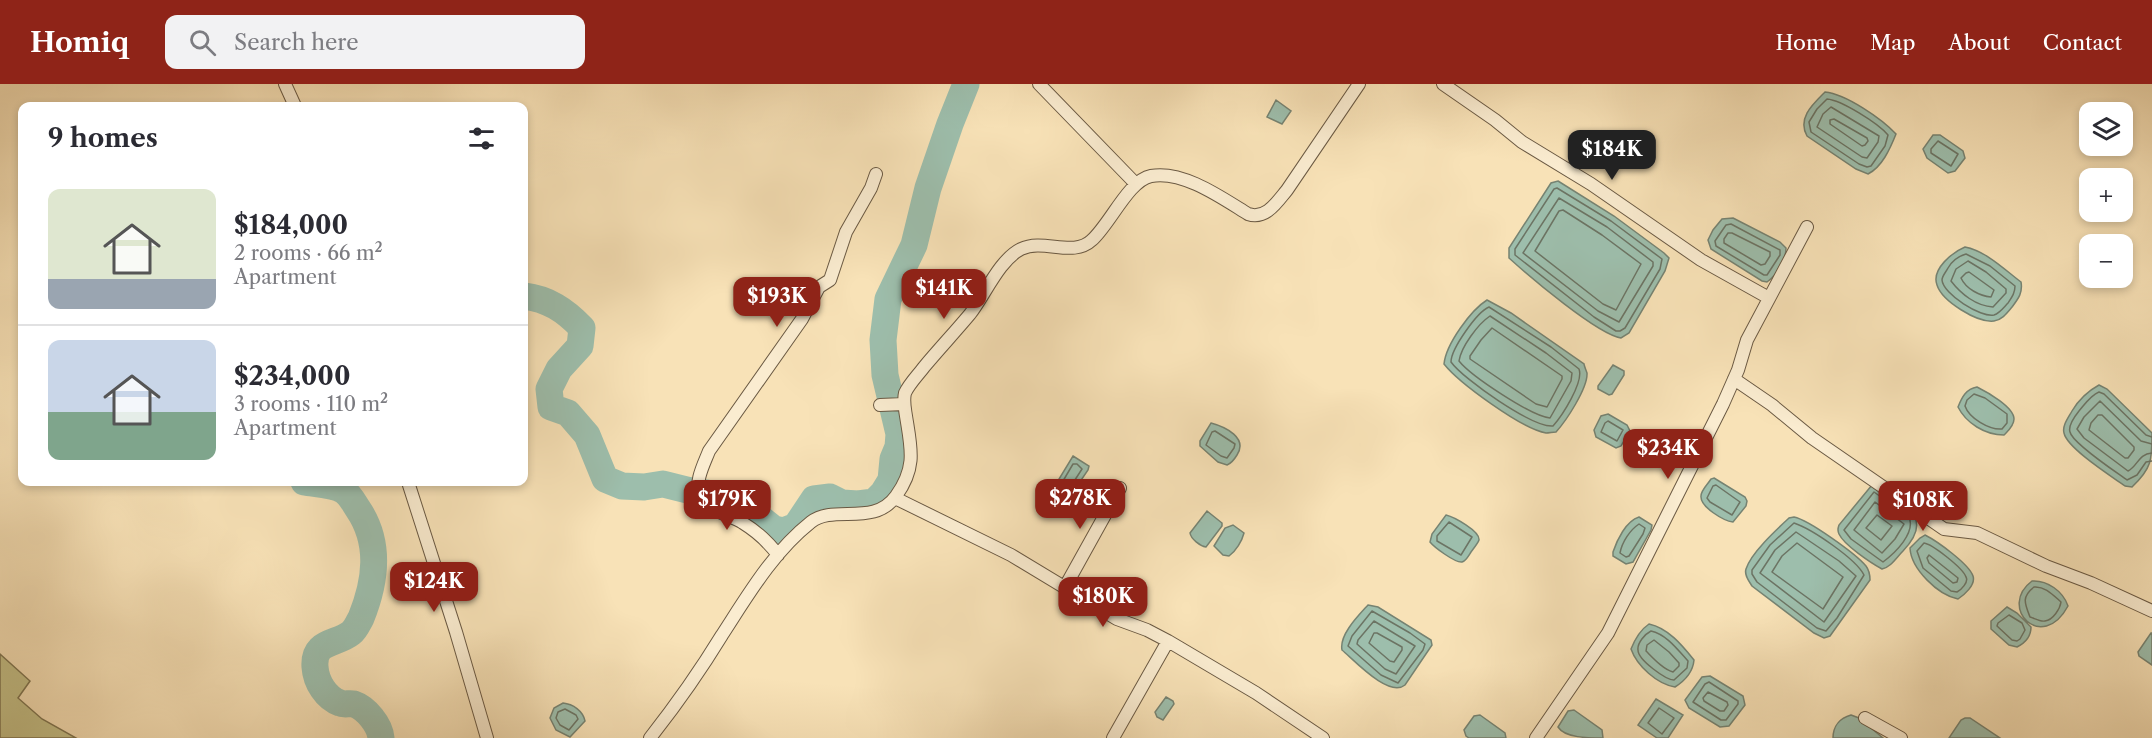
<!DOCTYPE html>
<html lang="en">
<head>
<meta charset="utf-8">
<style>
	body { margin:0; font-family:"Libre Caslon Text",serif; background:#f2f2f3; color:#2b2b33; height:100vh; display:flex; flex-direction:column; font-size:22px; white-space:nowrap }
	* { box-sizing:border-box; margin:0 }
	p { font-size:20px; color:#7c7c81 }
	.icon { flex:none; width:33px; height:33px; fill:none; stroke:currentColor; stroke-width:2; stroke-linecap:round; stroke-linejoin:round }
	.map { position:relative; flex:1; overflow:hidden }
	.drawer { position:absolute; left:18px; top:18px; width:510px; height:384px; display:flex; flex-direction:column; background:#fff; border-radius:12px; box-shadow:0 3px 9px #0003 }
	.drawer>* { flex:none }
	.fabs { position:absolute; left:2079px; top:18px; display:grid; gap:12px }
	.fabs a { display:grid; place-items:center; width:54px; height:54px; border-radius:12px; background:#fff; box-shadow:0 3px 9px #0003; font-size:30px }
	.price { position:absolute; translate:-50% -51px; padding:0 14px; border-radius:12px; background:#8f2418; color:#fff; font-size:20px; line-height:39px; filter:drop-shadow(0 2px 3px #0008) }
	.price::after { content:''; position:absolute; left:50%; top:36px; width:18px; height:14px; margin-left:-9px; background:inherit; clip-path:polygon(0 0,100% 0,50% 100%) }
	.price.selected { background:#222; color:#fff }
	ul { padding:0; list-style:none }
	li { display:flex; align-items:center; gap:18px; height:150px; padding:0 30px }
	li+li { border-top:2px solid #e1e1e2 }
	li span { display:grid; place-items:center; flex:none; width:168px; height:120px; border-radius:12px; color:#555 }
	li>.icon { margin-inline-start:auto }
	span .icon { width:72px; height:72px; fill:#fffc; stroke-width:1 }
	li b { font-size:26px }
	h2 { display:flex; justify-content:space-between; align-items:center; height:72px; padding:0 30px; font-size:26px }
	header { display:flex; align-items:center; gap:36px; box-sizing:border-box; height:84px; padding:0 30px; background:#8f2418; color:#fff }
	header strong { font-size:28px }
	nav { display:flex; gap:33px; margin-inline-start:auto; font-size:21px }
	.search { width:420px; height:54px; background:#f2f2f3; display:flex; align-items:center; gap:15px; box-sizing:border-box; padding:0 21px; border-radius:12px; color:#7c7c81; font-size:22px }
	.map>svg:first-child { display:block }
	.green { fill:#c5c189; stroke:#807652; stroke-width:1.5 }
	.water { fill:#9dbeac; stroke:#768372; stroke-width:1.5 }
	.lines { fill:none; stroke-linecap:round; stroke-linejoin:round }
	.shore { stroke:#6c7464; stroke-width:1.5 }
	.river { stroke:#9dbeac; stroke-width:27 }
	.street-casing { stroke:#6a5943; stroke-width:14 }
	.street { stroke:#faecd0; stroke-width:12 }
</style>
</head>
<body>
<header>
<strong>Homiq</strong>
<div class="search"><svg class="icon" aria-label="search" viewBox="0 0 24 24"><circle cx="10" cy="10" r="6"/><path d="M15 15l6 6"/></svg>Search here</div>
<nav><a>Home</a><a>Map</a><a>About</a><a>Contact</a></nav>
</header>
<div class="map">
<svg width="2152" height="654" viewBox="0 0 2152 654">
	<rect width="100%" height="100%" fill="#f8e2b7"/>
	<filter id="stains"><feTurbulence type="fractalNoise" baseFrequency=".00333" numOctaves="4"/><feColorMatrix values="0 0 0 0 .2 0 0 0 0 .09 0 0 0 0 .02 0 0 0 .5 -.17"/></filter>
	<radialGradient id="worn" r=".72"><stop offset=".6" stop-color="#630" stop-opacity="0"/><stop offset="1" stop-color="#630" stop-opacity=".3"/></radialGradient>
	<path class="green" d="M0 570 30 597 18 614 42 635 76 654H0Z"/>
	<path class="water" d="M1825 8C1846 10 1882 35 1896 50 1890 65 1882 83 1868 90L1856 85 1807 52C1797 34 1813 20 1825 8Z
		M1276 16 1291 27 1282 40 1267 33Z
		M1933 51H1940L1963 67 1965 74 1955 87 1948 89 1927 74 1923 65Z
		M1558 97 1614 132 1664 169 1669 174 1665 187 1629 249 1621 254C1597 250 1530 193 1509 174V164L1551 99Z
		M1733 134 1780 158 1786 164C1786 176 1777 191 1767 198L1762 197 1711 165 1708 156 1713 146 1722 135Z
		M1965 163C1986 167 2005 186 2021 198 2023 209 2018 215 2012 223 2007 229 2002 236 1994 237 1977 239 1942 217 1937 201 1931 185 1953 168 1965 163Z
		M1487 216 1511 229 1584 280C1584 281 1587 289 1587 289 1588 304 1566 337 1556 348 1553 348 1549 349 1546 349 1522 345 1459 299 1444 280 1446 260 1471 226 1487 216Z
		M1613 281 1624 287V291L1612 310 1609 311 1598 305V302Z
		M2099 301 2107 305 2152 349C2152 376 2152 384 2132 403L2125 402C2111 392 2067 364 2064 349 2062 342 2068 334 2072 327 2078 317 2088 307 2099 301Z
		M1977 303C1987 308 2014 323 2014 335 2014 342 2008 347 2004 351 1985 351 1966 339 1958 323 1962 313 1966 305 1977 303Z
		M1608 330 1627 341 1630 347 1621 362 1616 364 1596 353 1594 346 1601 332Z
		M1211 339C1226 343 1248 354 1237 371 1234 376 1232 379 1227 381L1218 378 1200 362V357Z
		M1073 372 1089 382 1088 386 1071 411 1056 403V400Z
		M1714 394 1745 413 1747 417 1746 422 1733 438C1724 437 1700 423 1701 412 1701 406 1708 400 1711 395Z
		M1872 401C1901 421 1937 431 1903 467 1896 474 1891 483 1882 485 1871 479 1844 461 1839 450 1837 446 1838 444 1839 441Z
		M1207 427 1222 439V442L1206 463C1200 462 1191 455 1190 449Z
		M1446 431C1454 433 1480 447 1479 456 1478 459 1474 464 1471 468 1469 471 1466 477 1462 478 1455 479 1434 463 1430 458L1432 450Z
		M1639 433 1652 441 1651 446 1633 478 1626 480 1613 472V468C1617 456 1626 437 1639 433Z
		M1794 433C1809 436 1856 470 1866 482 1869 486 1870 490 1870 496L1830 552 1824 554 1814 549 1752 502C1749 497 1744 491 1746 485 1751 469 1776 446 1789 434Z
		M1233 441 1244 449C1242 457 1236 467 1229 472L1223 471 1214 462 1225 444Z
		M1925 451C1937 457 1969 480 1973 492 1976 501 1964 511 1958 515 1938 511 1911 485 1910 464L1920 454Z
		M2032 497C2047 496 2063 507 2068 522 2042 570 1997 523 2032 497Z
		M1368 521 1378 523 1431 556 1432 561 1405 601C1389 614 1355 577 1342 566 1339 551 1358 532 1368 521Z
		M2007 523 2017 529 2031 543C2031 553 2025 559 2017 563L2009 561 1991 545V537Z
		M1649 540C1668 544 1682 561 1694 576 1693 588 1686 596 1675 603 1657 600 1637 582 1631 565 1635 555 1640 546 1649 540Z
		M2151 549H2152V581L2139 572 2138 568Z
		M1710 592 1743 612 1745 621 1729 642 1720 643 1689 624 1685 616 1702 593Z
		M1166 613 1173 617 1174 620 1163 636 1157 633 1155 628Z
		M1656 615 1683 631 1668 654H1657L1638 641Z
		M563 619C573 620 583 627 585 637L570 653 556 646 550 634 554 624Z
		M1574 626 1602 646 1603 654C1588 654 1565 654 1558 643L1568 627Z
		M1480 631 1505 649 1506 654H1469L1466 652 1464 646 1474 632Z
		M1851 631 1859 634 1883 654H1833C1833 642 1840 634 1851 631Z
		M1965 634H1970L2000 654H1949L1961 636Z"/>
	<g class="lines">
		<path class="shore" d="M1827 15C1841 16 1878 39 1888 51L1885 62 1871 82 1867 83 1859 80 1811 48 1809 38 1817 25Z
			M1831 23 1879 52 1878 58 1867 74 1862 73 1817 43 1823 30Z
			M1834 35 1867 54 1868 57 1865 61 1862 62 1830 40V36Z
			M1938 57 1958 70 1951 82 1931 69V65Z
			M1557 104 1611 137 1662 175 1660 185 1625 244 1620 247H1616L1594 233 1515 171V165L1554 105Z
			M1559 114 1607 143 1653 178V182L1619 238 1598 227 1523 169Z
			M1563 126 1602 151 1641 180 1616 226 1603 220 1535 167 1559 127Z
			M1731 140 1780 166V171L1767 191H1764L1716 162 1715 157 1726 141Z
			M1728 149H1732L1770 168V172L1765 180 1761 181 1724 159V155Z
			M1966 170 1990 182 2015 202C2015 209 2012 213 2008 219 2004 223 2000 229 1994 231 1981 234 1943 210 1942 196 1942 192 1946 188 1948 184 1952 177 1959 172 1966 170Z
			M1968 177 1986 188 2006 205V209L1993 223C1976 222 1961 210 1951 197L1956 185Z
			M1969 188 1994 206 1991 213C1980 212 1966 205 1961 194L1966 189Z
			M1489 223 1551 263 1579 285C1584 298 1562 332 1553 342 1533 344 1463 295 1451 278 1451 265 1477 228 1489 223Z
			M1490 232 1546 269 1572 289 1571 297 1550 334C1531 332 1471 292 1459 277 1461 263 1478 240 1490 232Z
			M1492 244 1562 292V295L1547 323 1536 320 1470 275V272L1481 256Z
			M1974 310 1985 314 2007 330V339L2002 345C1989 346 1969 334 1965 322L1967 316Z
			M2098 331H2102L2134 363V366L2128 374H2125L2089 346 2091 339Z
			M1608 337 1623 346 1617 357 1601 348 1605 339Z
			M1215 347 1235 360 1234 364 1227 374 1221 372 1206 361 1212 348Z
			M2152 353 2146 351 2104 310 2099 308C2091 311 2085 320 2079 327 2075 332 2068 342 2070 348 2072 359 2116 388 2127 396L2137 391 2146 378 2152 377
			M2152 360 2141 357 2100 317 2084 333 2077 345 2084 354 2128 387C2138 382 2138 370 2152 369
			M1073 380H1077L1082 385 1071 402 1068 403 1063 397Z
			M1716 401 1740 418 1732 431 1710 418 1707 414 1713 402Z
			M1874 408 1909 433C1916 449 1895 469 1883 478L1851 455 1844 446Z
			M1875 418 1904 440 1895 455 1882 469 1854 446Z
			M1877 431 1892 442 1881 456 1866 444Z
			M1449 438 1472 453 1461 471 1437 457V452Z
			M1794 439C1812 445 1856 475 1864 491L1837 534 1826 547 1817 544 1757 498 1752 490V486L1770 461Z
			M1639 440 1645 444 1643 450 1629 472 1626 473 1620 469C1622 458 1630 446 1639 440Z
			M1796 448 1839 477 1856 492 1824 538 1760 489 1775 466Z
			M1797 459 1843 493 1823 525 1772 488 1782 472Z
			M1924 459C1932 460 1963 484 1966 493 1969 498 1961 506 1957 508L1951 507 1923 484 1917 467Z
			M1929 471 1958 494 1957 498 1953 499 1929 479 1927 474Z
			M2034 503C2045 502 2053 511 2061 518 2060 525 2053 536 2045 537 2040 538 2034 534 2030 533 2025 520 2021 513 2034 503Z
			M1372 527 1410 549 1425 560 1423 566 1398 599 1381 591 1348 562 1352 552Z
			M2009 531 2022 539 2025 546 2020 555 2017 557 2012 556 1997 542 1998 539Z
			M1374 537 1415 562 1396 590 1385 585 1357 560 1358 556Z
			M1651 547C1666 550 1678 566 1688 577L1687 584 1674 596C1666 596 1638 576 1638 566 1637 559 1645 550 1651 547Z
			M1374 549H1377L1402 563V566L1394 578 1390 577 1369 559Z
			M1654 556 1669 568 1679 579V582L1673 588C1663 585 1654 575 1646 567L1647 561Z
			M1709 598 1738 617V620L1726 636H1721L1693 618 1705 600Z
			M1708 608 1727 618 1728 621 1724 627H1720L1704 617 1703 614Z
			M1659 624 1674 634 1662 650 1648 639Z
			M565 625 576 631 578 635 569 646 560 641 556 634 558 628Z"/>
		<path class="river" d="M524 212C548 215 565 226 582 244L580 262 559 285 549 305 551 323 568 329 587 351 605 395 622 402 644 403 663 400 687 406 726 412 741 419 774 445 783 447 796 442 814 415 830 413 842 419 858 420 874 418 883 409 891 396 893 375 898 363 899 350 885 291 883 256 888 215 914 161 928 104 950 40 966 0
			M304 398C316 400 334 400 344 407 350 411 354 419 358 425 381 459 376 497 361 534 358 539 356 545 351 549 336 561 313 556 315 583 316 598 326 614 340 619 344 621 349 619 354 620 366 624 380 641 381 654"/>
		<defs>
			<path id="street" d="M285 0 295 22
				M1039 0 1135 99
				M1443 0 1495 36 1522 58 1591 100 1701 176 1769 214
				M1734 295 1772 321 1812 354 1944 445 1977 449 2046 482 2091 499 2152 527
				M880 321 904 320
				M408 398 456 548 487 654
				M895 414 1011 471 1117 535 1147 546 1168 557 1256 609 1323 654
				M778 471C769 459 756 447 743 439 731 431 706 427 700 412 694 398 704 380 709 367L802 235 819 203 830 196 846 148 871 104 876 90
				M1065 503 1120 404
				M1865 634 1901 654
				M650 654C676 621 700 587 722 551 748 511 773 468 811 438 834 420 874 443 896 412 917 383 911 364 906 332 905 325 903 317 905 309 909 300 918 291 924 283 939 265 955 248 970 230 985 211 999 176 1021 165 1044 154 1073 174 1092 156 1110 140 1129 96 1151 92 1183 86 1222 114 1248 130 1266 136 1277 118 1287 106L1359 0
				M1113 654 1168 557
				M1536 654 1608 549 1723 320 1738 286 1747 256 1807 143"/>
		</defs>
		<use href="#street" class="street-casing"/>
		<use href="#street" class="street"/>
	</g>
	<rect width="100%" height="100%" filter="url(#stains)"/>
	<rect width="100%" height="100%" fill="url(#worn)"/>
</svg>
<div class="fabs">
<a><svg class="icon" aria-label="layers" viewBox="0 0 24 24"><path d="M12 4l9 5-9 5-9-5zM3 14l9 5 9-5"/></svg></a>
<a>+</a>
<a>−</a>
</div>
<b class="price selected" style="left:1612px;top:97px">$184K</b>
<b class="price" style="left:944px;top:236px">$141K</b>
<b class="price" style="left:777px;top:244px">$193K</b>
<b class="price" style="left:1668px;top:396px">$234K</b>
<b class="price" style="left:1080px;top:446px">$278K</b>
<b class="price" style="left:727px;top:447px">$179K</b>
<b class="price" style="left:1923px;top:448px">$108K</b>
<b class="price" style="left:434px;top:529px">$124K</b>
<b class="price" style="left:1103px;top:544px">$180K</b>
<section class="drawer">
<h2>9 homes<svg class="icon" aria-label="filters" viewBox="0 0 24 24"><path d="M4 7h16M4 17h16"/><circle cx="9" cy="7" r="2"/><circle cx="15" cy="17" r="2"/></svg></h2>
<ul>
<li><span style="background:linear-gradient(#dfe7d0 75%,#9aa5b1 0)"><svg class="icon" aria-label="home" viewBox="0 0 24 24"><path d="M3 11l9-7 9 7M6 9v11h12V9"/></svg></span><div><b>$184,000</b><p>2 rooms · 66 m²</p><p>Apartment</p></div></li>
<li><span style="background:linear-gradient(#c9d6e8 60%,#7fa58c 0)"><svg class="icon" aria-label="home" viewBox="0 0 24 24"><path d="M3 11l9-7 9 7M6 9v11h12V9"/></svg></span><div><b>$234,000</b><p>3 rooms · 110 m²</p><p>Apartment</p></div></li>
</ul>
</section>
</div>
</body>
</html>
